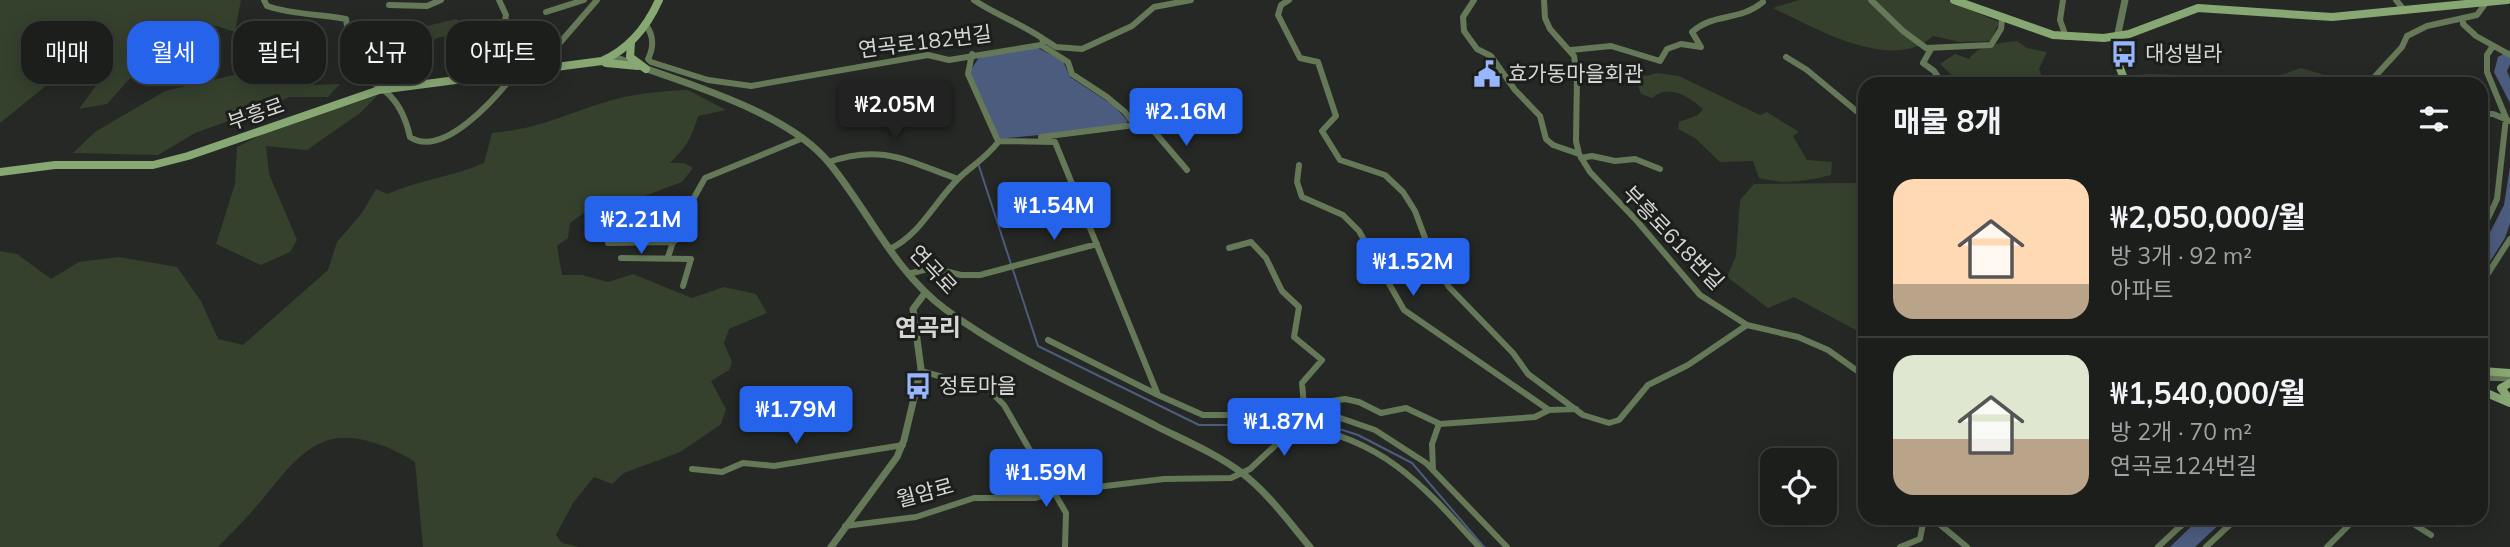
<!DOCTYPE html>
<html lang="ko">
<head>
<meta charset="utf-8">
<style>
	body { margin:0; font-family:Mulish,"Noto Sans KR",sans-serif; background:#252724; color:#f1f3f6; height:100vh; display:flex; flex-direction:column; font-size:26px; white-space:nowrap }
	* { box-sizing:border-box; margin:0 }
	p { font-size:23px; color:#a0a2a3 }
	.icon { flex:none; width:38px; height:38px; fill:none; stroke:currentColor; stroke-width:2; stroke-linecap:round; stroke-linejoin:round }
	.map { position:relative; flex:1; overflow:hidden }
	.drawer { position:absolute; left:1858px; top:77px; width:630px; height:448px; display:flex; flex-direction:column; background:#1c1e1b; border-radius:21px; box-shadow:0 4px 18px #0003,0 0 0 2px #3a3c3a }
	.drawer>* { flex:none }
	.banner { position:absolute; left:21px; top:21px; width:665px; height:63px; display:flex; gap:14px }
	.controls { position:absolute; left:1760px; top:448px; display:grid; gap:14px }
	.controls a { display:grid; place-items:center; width:77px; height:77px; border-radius:14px; background:#1c1e1b; box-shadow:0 4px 18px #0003,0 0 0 2px #3a3c3a; font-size:35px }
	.price { position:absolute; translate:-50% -60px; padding:0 16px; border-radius:7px; background:#2563eb; color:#fff; font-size:23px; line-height:46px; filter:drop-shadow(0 2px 4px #0008) }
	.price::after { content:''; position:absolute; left:50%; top:42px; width:21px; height:16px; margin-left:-10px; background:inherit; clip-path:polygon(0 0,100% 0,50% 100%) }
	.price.current { background:#222; color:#fff }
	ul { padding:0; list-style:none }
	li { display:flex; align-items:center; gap:21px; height:175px; padding:0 35px }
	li+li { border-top:2px solid #3a3c3a }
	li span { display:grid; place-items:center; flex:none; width:196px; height:140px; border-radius:21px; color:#555 }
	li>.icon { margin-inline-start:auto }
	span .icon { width:84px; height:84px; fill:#fffc; stroke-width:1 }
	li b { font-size:30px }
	h2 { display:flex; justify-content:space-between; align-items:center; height:84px; padding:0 35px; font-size:30px }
	.chip { padding:0 24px; border-radius:21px; background:#1c1e1b; box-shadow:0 4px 18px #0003,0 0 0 2px #3a3c3a; font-size:24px; line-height:63px }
	.chip.current { background:#2563eb; color:#fff }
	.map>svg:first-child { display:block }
	.green { fill:#35412d }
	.water { fill:#4c5c7f }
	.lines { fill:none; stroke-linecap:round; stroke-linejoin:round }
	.stream { stroke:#4c5c7f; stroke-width:2 }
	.minor { stroke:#657958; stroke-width:6 }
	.tertiary { stroke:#657958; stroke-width:7 }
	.secondary { stroke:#87a773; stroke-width:8 }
	.labels { text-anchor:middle; stroke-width:6; stroke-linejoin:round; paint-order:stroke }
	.street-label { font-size:21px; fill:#d6d7d5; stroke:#1c1e1b }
	.poi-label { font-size:21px; fill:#d6d7d5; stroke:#1c1e1b; text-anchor:start }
	.quarter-label { font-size:24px; font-weight:bold; fill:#d6d7d5; stroke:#1c1e1b }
</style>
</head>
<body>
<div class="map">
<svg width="2510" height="547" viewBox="0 0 2510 547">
	<rect width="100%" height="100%" fill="#252824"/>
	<path class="green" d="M0 0H241L235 32 195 19 170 34 107 104 79 109 107 70 78 60 0 123Z
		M1799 0H1947L1999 22 1991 41 1960 42 1933 36C1894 74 1813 27 1773 8Z
		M456 19 467 25 460 39C434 28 420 53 401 65 397 67 391 69 386 71L379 51 427 26Z
		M2017 41 2027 48 2047 52 2039 69 2045 84H1961L1940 64 1955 54 1969 59C1979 45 2000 43 2017 41Z
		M1590 64 1646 76 1657 73 1679 76 1760 115 1767 112 1799 132 1793 136 1807 160 1832 162 1831 175C1806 181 1784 185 1759 178L1753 161 1720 162 1695 138 1678 129 1679 122 1698 115 1703 109C1689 97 1669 83 1652 98L1641 94 1638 86 1640 81C1622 71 1608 78 1589 82L1584 76V68Z
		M2301 68 2355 84 2130 82 2133 77 2145 74 2225 76 2261 82Z
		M255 70 276 82 307 78 314 85 340 84 328 97H289L278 103 195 133 158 155 73 153 95 132 165 91Z
		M688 90 726 110 698 116C693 136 685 149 670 163H684L693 168 682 182 642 197 595 205 570 223 568 238 557 246 562 275H582L608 282 633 274 692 298 724 287 756 294 767 313 729 329 724 343 732 362 729 370 711 381 726 409 721 424 701 438 680 452 624 473 612 484 594 477 573 503 556 535 562 543 579 547H423L415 462C393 448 356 432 329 440 297 449 276 485 255 508 243 522 230 534 218 547H0V251L17 254 51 279 79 262 119 257 177 267 201 301 218 339 243 345 328 270 337 242 362 213 376 189 387 194C419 180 452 177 484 163L492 133C538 129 561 116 602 103 630 94 659 91 688 90Z
		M378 95 360 113 307 150 266 146 269 174 297 240 290 252 261 265 216 244 235 184 237 147 273 129Z
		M1857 183 1865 184V335L1794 297 1768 308 1727 277 1736 256 1740 200 1754 184Z"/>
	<path class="water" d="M1036 47 1063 61 1070 77 1113 105 1128 121 1122 127 997 139 968 74 980 56Z
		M2510 50V64L2507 71 2510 79V103L2494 72 2498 57Z
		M2510 167V223L2505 238 2482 274V248L2504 205Z
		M2200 518H2226L2195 547H2170Z"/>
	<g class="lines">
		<path class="stream" d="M978 163 1011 264
			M1013 270 1038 346 1199 425H1241L1276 409 1297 415
			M1302 417 1358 435 1412 463 1484 547"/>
		<path class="minor" d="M264 0 267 6C293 15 319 14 346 19L347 26 356 31 358 36 345 57 351 72C385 86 402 100 410 137 443 159 496 98 515 73
			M499 0 506 15 502 43 533 65 532 69
			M974 0C996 15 1020 23 1042 38L1043 42
			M1289 0 1281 5 1278 15 1300 58 1318 62 1336 116 1322 131 1340 160 1385 175 1403 192 1415 211 1434 262 1449 287 1513 353 1528 374 1583 415 1609 423 1619 420 1648 385 1688 365 1747 325
			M1474 0 1463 17 1464 31 1477 49 1491 56 1515 90 1540 116 1546 139 1553 145 1579 154
			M1544 0 1545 18 1550 29 1574 56 1577 76 1576 141 1579 154 1590 172 1637 221 1700 295 1747 325 1798 337 1828 350 1866 377
			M1871 0 1903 31 1926 48 1991 45 2001 29 2002 19
			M2063 0 2060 20 2066 37
			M2396 0 2405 11
			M389 5 427 6 441 0
			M546 12 584 0
			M2463 20V24L2476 36 2510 55
			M645 24C654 35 654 47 648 59L651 62 708 80 751 86 928 55 949 60 1041 45 1068 62 1072 74 1107 97 1125 112 1135 125
			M1042 38 1056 47 1082 49 1132 26 1154 7 1191 0
			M1931 49 1923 63 1934 71 1943 84
			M1571 50 1611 46 1660 61 1667 49 1681 44 1701 47 1692 32C1715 12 1739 22 1763 2
			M972 54 968 74 998 141 1055 142 1158 395 1203 415H1233L1277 401 1297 403 1375 430 1426 463 1507 547
			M1786 57 1807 70 1866 119
			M533 65 551 53 597 0
			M2368 84 2402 47 2407 36 2427 26 2477 15 2485 4
			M2482 114H2493L2510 121
			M1041 137 1135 125 1152 129 1187 170
			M1581 158 1592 156 1615 161 1635 159 1660 169
			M829 162C882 143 909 162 958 179
			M1299 165 1297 182 1302 197 1343 215 1359 231 1404 310 1549 410
			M2482 231 2497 199 2506 118 2487 72V55L2493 46
			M608 243 673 242
			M890 249C921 234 935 201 959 178 973 165 987 157 999 141
			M668 257 673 242 680 237 677 228 705 178 803 138
			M621 258 691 259 683 286
			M908 274 932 268 961 275H980L1097 244
			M2482 283 2510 239
			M1048 340 1158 395
			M921 371 989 390 1004 405 1066 513 1065 547
			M1306 405 1345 399 1359 402 1381 413 1406 408 1440 424 1535 417 1549 410 1576 409
			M1297 425C1384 440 1422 484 1479 547
			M692 469 722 472 743 463 774 466 903 445
			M1433 469 1432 444 1439 424
			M1932 518 1967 547
			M2170 518 2181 526
			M2404 518 2431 535
			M845 526 916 517 974 498H1036L1055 492 1164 479 1231 478 1250 469 1297 425 1304 406 1302 383 1322 360 1294 337 1299 307 1282 291 1266 258 1251 242 1229 248
			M1900 547 1920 539 1924 518
			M2158 547 2189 518
			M2206 547 2237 518
			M2327 547 2356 518"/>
		<path class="tertiary" d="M2117 38 2125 0
			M614 57 633 64
			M644 68C701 88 792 116 830 164 869 212 895 272 945 309 1010 357 1087 390 1158 427 1186 441 1217 454 1242 473 1268 493 1289 522 1310 547
			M2482 377 2510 378
			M831 547 897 457 904 440 921 369 913 309 925 293"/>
		<path class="secondary" d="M1954 0 2053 35 2104 38 2129 34 2198 8 2332 17 2507 0
			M2117 38 2118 63 2126 84
			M631 43 630 57 646 69
			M606 63 638 66
			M0 172 55 165H153L188 156 379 90 602 61C629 49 647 27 659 0
			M2482 371 2510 373
			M2510 383 2501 388 2510 400
			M2482 391 2510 403"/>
	</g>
	<defs>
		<symbol id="bus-bare" viewBox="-9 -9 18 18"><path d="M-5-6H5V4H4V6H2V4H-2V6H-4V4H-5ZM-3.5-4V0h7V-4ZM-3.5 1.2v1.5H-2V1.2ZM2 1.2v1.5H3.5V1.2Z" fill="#97b6fd" stroke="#1c1e1b" stroke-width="2.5" paint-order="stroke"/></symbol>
		<symbol id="civic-bare" viewBox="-9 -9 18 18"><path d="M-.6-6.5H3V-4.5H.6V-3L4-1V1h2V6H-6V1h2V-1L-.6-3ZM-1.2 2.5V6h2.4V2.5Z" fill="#97b6fd" stroke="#1c1e1b" stroke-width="2.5" paint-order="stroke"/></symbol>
	</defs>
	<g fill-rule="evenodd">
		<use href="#bus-bare" x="2105" y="35" width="38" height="38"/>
		<use href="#civic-bare" x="1468" y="55" width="38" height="38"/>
		<use href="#bus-bare" x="899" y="367" width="38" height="38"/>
	</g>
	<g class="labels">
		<g class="street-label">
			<text transform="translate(925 42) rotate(-7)" y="7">연곡로182번길</text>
			<text transform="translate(256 114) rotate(-19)" y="7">부흥로</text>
			<text transform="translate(1673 238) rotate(46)" y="7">부흥로618번길</text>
			<text transform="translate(933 270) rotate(47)" y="7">연곡로</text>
			<text transform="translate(925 493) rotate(-15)" y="7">월암로</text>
		</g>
		<g class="poi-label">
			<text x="2145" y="61">대성빌라</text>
			<text x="1508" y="81">효가동마을회관</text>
			<text x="939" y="393">정토마을</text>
		</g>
		<g class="quarter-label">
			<text x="928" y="336">연곡리</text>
		</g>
	</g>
</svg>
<div class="controls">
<a><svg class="icon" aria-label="locate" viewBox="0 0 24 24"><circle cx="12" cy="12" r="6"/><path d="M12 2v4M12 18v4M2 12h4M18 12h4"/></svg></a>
</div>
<b class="price current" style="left:895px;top:141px">₩2.05M</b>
<b class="price" style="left:1186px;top:148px">₩2.16M</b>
<b class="price" style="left:1054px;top:242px">₩1.54M</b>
<b class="price" style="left:641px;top:256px">₩2.21M</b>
<b class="price" style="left:1413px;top:298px">₩1.52M</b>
<b class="price" style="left:796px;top:446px">₩1.79M</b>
<b class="price" style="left:1284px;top:458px">₩1.87M</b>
<b class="price" style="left:1046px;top:509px">₩1.59M</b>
<div class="banner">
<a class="chip">매매</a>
<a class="chip current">월세</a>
<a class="chip">필터</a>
<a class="chip">신규</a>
<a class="chip">아파트</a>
</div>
<section class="drawer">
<h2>매물 8개<svg class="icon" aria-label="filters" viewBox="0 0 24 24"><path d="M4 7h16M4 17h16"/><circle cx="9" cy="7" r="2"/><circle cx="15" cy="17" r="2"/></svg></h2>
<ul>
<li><span style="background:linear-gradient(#ffd9b3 75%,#b9a48a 0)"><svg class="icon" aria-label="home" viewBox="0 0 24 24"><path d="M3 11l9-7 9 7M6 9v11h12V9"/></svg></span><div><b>₩2,050,000/월</b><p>방 3개 · 92 m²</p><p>아파트</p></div></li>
<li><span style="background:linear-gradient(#dfe7d0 60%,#b9a48a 0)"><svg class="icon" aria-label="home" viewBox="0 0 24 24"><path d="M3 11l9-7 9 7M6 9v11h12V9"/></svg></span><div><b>₩1,540,000/월</b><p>방 2개 · 70 m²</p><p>연곡로124번길</p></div></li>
</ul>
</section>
</div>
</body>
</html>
